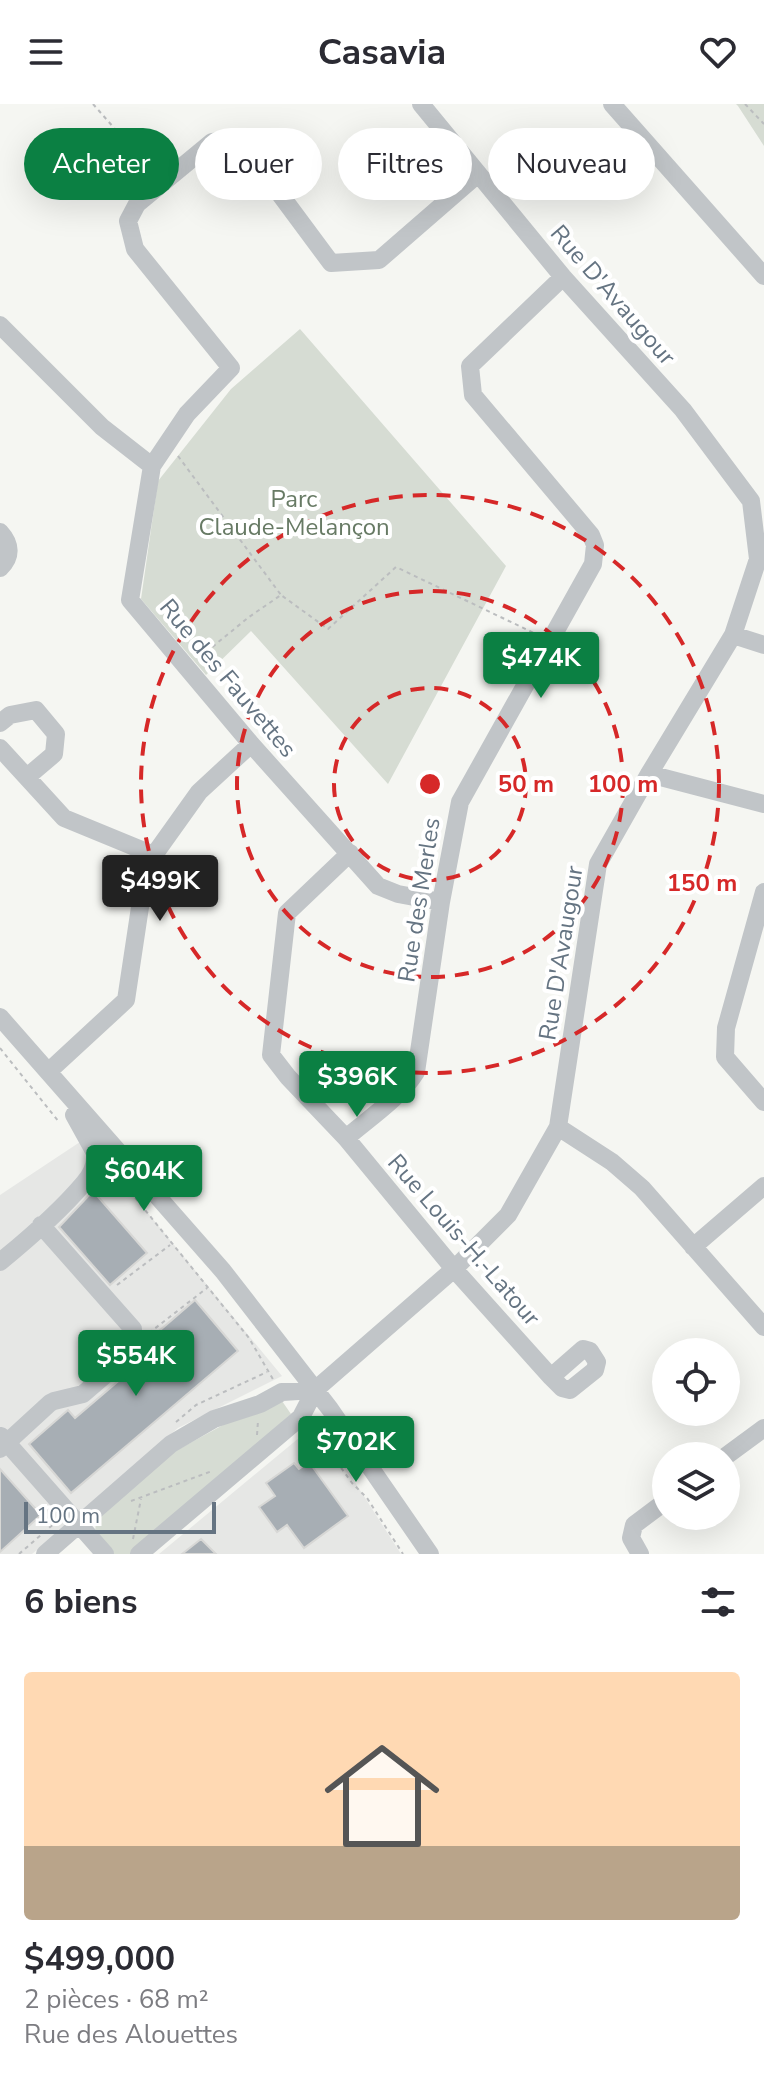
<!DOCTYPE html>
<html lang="fr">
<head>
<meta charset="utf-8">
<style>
	body { margin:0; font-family:"Nunito Sans",sans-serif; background:#f7f7f7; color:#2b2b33; height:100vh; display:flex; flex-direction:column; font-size:30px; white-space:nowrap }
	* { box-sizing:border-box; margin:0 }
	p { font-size:26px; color:#7c7c81 }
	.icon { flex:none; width:44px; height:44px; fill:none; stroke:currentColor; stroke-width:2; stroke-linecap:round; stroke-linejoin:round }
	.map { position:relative; height:1450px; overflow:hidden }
	.sheet { display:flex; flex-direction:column; background:#fff; flex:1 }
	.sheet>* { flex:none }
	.top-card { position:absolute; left:24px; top:24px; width:716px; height:72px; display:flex; gap:16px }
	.controls { position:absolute; left:652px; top:1234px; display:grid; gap:16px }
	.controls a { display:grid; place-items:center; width:88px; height:88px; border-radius:50%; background:#fff; box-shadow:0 8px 32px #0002; font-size:40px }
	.scale { position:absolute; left:24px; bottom:20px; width:192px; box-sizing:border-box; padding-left:8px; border:4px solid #657482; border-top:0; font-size:22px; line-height:28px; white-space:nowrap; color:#657482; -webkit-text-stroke:6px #fff; paint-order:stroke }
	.price { position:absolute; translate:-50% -68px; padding:0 18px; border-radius:8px; background:#0b8043; color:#fff; font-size:26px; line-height:52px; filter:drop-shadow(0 2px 4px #0008) }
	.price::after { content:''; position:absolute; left:50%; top:48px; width:24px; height:18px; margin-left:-12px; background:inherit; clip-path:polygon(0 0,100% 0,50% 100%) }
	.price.current { background:#222; color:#fff }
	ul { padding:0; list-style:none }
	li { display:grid; align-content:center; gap:16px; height:424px; padding:0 24px }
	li+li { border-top:2px solid #e1e1e2 }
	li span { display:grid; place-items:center; height:248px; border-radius:8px; color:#555 }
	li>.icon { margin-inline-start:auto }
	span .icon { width:144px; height:144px; fill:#fffc; stroke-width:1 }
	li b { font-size:34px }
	h2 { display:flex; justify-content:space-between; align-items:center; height:96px; padding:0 24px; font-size:34px }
	.tag { padding:0 28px; border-radius:36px; background:#fff; box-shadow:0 8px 32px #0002; font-size:28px; line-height:72px }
	.tag.current { background:#0b8043; color:#fff }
	header { display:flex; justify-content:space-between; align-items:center; height:104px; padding:0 24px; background:#fff; font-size:36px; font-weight:700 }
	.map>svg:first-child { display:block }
	.built { fill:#e6e7e5 }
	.green { fill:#d6dcd3 }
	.building { fill:#a7aeb4; stroke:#d7d7d5; stroke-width:2 }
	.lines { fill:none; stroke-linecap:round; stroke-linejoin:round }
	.path { stroke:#bbbdbf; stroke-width:2; stroke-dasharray:4 4; stroke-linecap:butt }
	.minor { stroke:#c1c5c8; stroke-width:18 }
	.ring { fill:none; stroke:#d62828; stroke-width:4; stroke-dasharray:14 10 }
	.labels { text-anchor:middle; stroke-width:8; stroke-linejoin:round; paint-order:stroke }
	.street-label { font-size:24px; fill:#657482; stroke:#fff }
	.park-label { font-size:24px; fill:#677a64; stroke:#fff }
	.centre { fill:#d62828; stroke:#fff; stroke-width:4 }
	.ring-label { font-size:24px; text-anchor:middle; font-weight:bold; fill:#d62828; stroke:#fff; stroke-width:8; stroke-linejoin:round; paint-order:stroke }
</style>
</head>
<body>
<header><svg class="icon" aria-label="menu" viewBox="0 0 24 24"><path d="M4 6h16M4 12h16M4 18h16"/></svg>Casavia<svg class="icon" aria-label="heart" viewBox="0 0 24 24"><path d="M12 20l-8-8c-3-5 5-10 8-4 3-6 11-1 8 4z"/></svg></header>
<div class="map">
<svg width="764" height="1450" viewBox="0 0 764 1450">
	<rect width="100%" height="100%" fill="#f5f6f2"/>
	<path class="built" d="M86 1034 282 1272 178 1324 32 1450H0V1091Z
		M317 1319 401 1450H159Z"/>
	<path class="green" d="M736 0H764V42L738 2Z
		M300 225 506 462 388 680 251 527 206 571 141 495 158 377 231 285Z
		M282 1297 291 1310 133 1450H111L95 1429 96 1417 170 1350 223 1321Z"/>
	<path class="building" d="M93 1087 147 1149 110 1181 59 1123Z
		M195 1196 238 1247 71 1389 29 1340 68 1306 75 1314 151 1249 144 1240Z
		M309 1358 348 1412 304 1444 287 1421 277 1428 259 1403 275 1392 266 1379 294 1359 299 1365Z
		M0 1365 41 1411 0 1448Z
		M201 1435 216 1450H182Z"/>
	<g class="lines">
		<path class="path" d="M93 0 151 66
			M745 0 764 20
			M178 352 281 491
			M200 553 249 513 281 491 328 525 396 463 536 530
			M0 944 59 1018
			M115 1069 249 1234 274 1277
			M117 1181 170 1141
			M149 1229 207 1184
			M176 1318 196 1301 267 1268
			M313 1325 352 1379 367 1394 403 1450
			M257 1331 258 1317
			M131 1397 212 1367
			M133 1435 141 1395
			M19 1450 57 1417"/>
		<path class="minor" d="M612 0 764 172
			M0 221 102 323 152 362
			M0 428C11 440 12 453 0 464
			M733 531 764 541
			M0 619 10 611 36 606 56 630 54 650 27 673
			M0 644 64 714 154 751
			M649 670 764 700
			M350 749 287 809 271 951 288 973 346 1034 454 1165 551 1273 562 1284 570 1286 595 1266 597 1258 590 1247 583 1245 551 1273
			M764 788 726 924 725 953 764 998
			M441 798 398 790 378 782 251 640 130 496 152 362 187 310 231 264 135 145 128 117 137 100 212 38 233 36 251 51 331 159 379 156 478 70
			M0 913 223 1167 330 1305 430 1450
			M48 968 126 896 145 770 154 751 199 688 251 640
			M558 1023 612 1058 642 1084 764 1223
			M346 1034C369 1014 400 994 416 968L441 798 460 698 593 460 595 441 591 431 473 291 470 262 563 173
			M693 1143 764 1082
			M0 1158C27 1136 62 1105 84 1079 91 1071 96 1060 95 1049L74 1011
			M1 1332 105 1450
			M0 1345 50 1299 54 1297 83 1290 125 1254 132 1242 133 1225 41 1121
			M726 1352 764 1324
			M45 1450 171 1340 214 1315 260 1300 282 1288 315 1286
			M139 1450 301 1313 315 1286 454 1165 508 1111 558 1023 598 760 649 670 733 531 758 455 751 397 683 306 563 173 421 0
			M640 1450 631 1434 634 1421 666 1397"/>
	</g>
	<g class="ring">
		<circle cx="430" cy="680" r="96"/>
		<circle cx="430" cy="680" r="193"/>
		<circle cx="430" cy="680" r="289"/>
	</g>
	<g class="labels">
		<g class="street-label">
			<text transform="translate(613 191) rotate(49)" y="8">Rue D'Avaugour</text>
			<text transform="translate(228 574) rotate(50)" y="8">Rue des Fauvettes</text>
			<text transform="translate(419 796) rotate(-81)" y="8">Rue des Merles</text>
			<text transform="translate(561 849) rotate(-81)" y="8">Rue D'Avaugour</text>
			<text transform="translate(464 1136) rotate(49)" y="8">Rue Louis-H.-Latour</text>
		</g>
		<g class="park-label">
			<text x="294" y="403">Parc<tspan x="294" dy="28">Claude-Melançon</tspan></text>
		</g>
	</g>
	<circle cx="430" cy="680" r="12" class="centre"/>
	<g class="ring-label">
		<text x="526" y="688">50 m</text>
		<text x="623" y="688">100 m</text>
		<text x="702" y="787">150 m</text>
	</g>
</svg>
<div class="controls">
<a><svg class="icon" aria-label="locate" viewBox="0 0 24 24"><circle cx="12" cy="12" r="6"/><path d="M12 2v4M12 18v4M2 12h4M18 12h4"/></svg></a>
<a><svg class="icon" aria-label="layers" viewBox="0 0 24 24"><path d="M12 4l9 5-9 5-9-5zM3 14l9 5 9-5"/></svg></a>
</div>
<div class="scale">100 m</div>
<b class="price" style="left:541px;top:596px">$474K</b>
<b class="price current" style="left:160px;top:819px">$499K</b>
<b class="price" style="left:357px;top:1015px">$396K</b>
<b class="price" style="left:144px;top:1109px">$604K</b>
<b class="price" style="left:136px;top:1294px">$554K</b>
<b class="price" style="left:356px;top:1380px">$702K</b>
<div class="top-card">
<a class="tag current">Acheter</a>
<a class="tag">Louer</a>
<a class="tag">Filtres</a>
<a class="tag">Nouveau</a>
</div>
</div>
<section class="sheet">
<h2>6 biens<svg class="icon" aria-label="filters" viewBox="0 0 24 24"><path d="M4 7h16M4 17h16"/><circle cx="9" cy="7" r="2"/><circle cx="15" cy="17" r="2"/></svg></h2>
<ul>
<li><span style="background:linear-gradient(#ffd9b3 70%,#b9a48a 0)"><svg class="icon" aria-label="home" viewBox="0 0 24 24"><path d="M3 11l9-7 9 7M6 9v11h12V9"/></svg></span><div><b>$499,000</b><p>2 pièces · 68 m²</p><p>Rue des Alouettes</p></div></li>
</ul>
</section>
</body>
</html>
